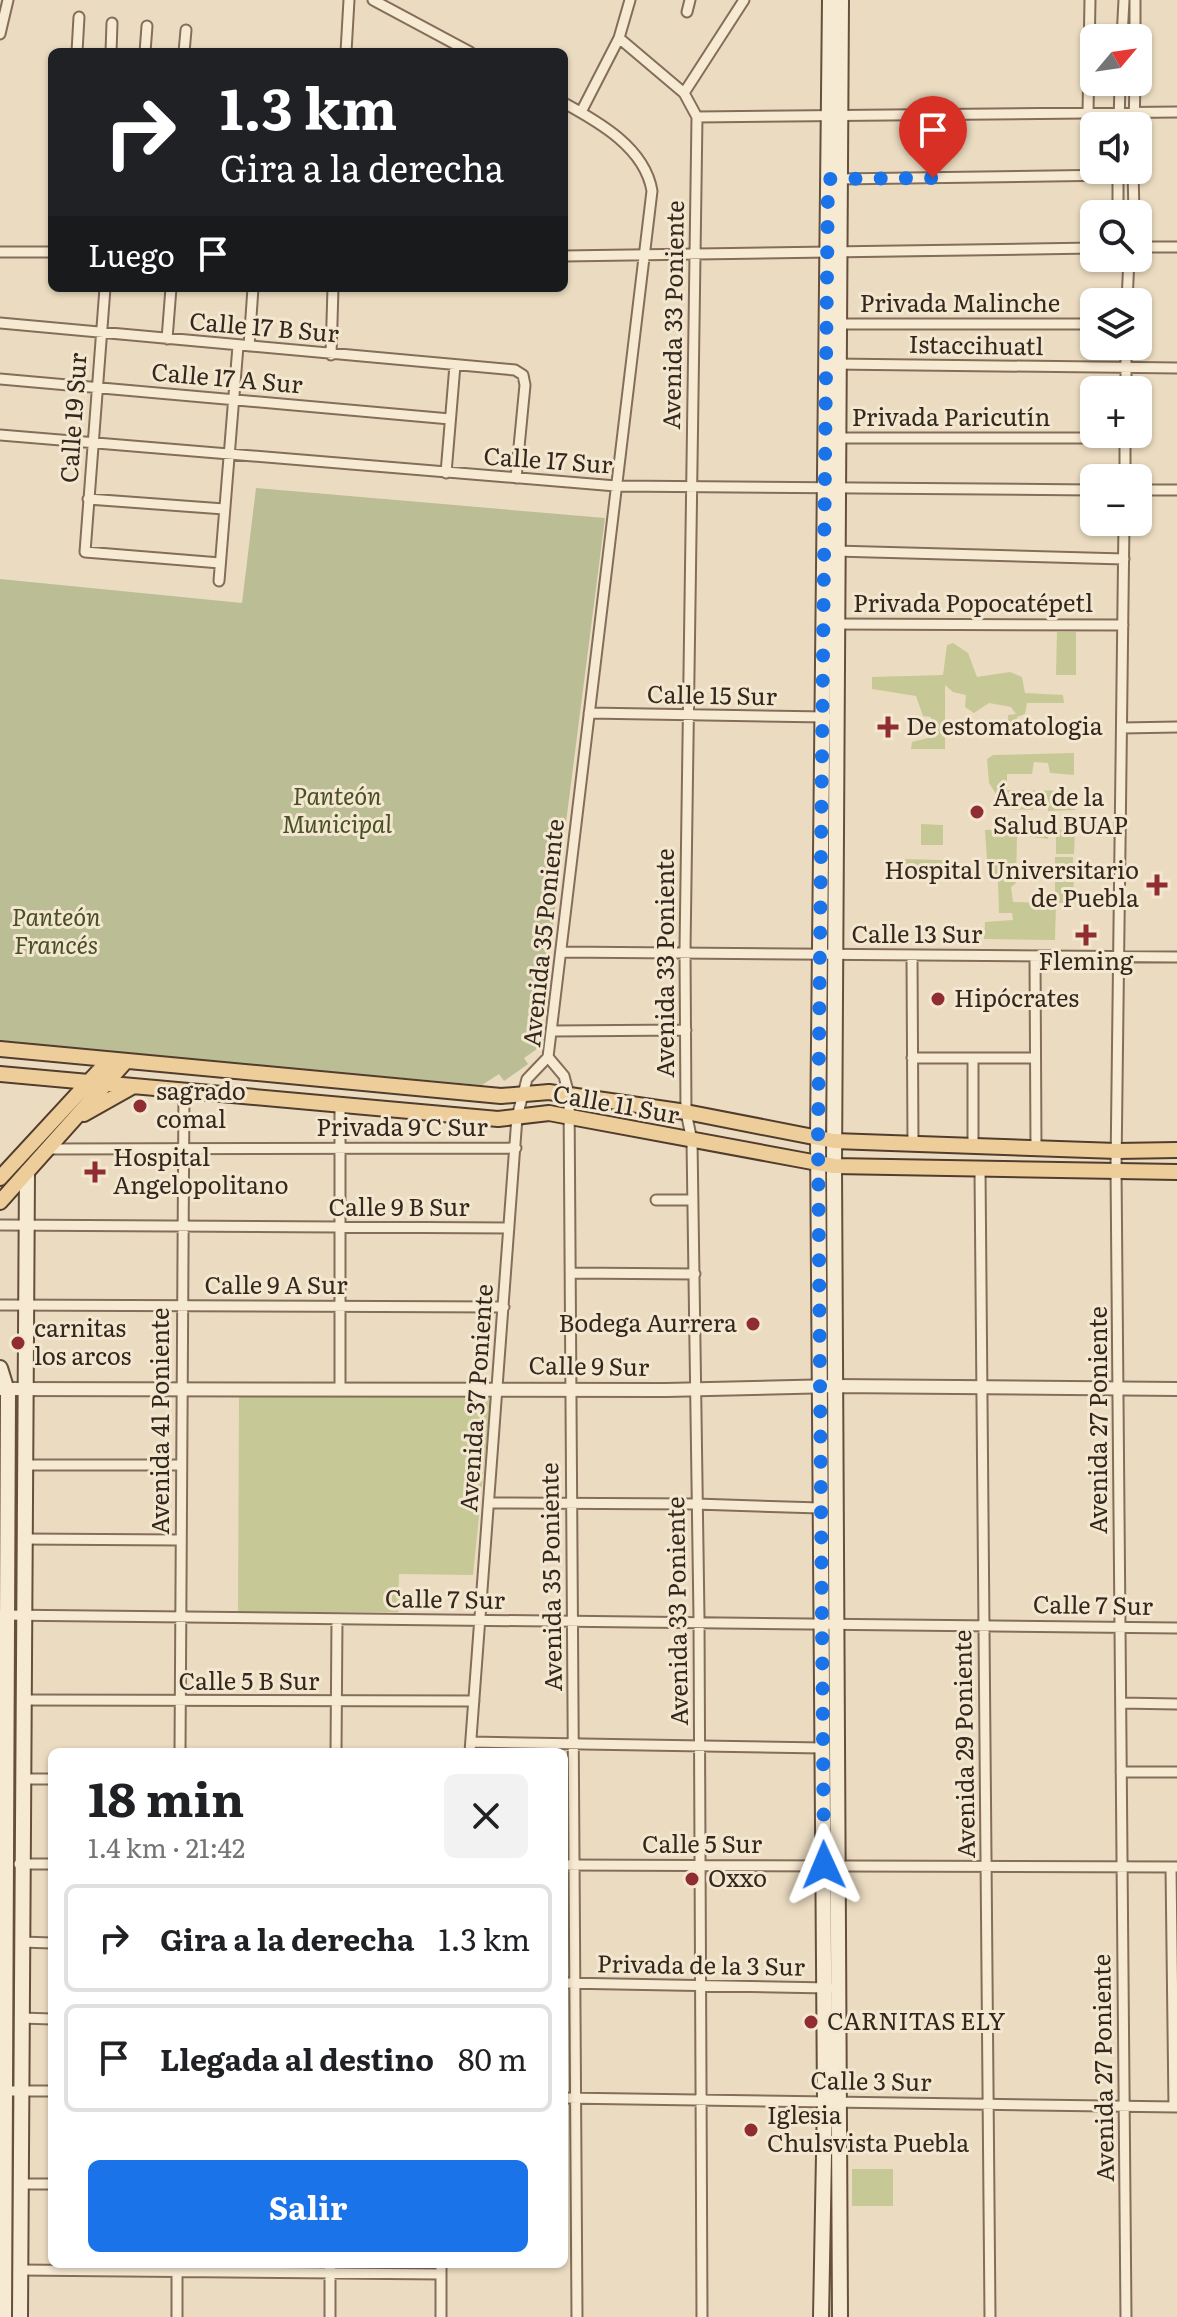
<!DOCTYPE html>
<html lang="es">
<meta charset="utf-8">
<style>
body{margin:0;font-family:Literata,serif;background:#f2f2f2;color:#202124;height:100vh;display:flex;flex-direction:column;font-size:30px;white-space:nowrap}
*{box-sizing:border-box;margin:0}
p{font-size:26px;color:#757577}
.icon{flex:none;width:44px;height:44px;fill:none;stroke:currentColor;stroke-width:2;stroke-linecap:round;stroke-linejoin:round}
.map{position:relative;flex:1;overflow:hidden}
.drawer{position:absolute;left:48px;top:1748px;width:520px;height:520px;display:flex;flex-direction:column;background:#fff;border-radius:12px;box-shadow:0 2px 6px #0004}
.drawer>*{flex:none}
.hud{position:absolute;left:48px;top:48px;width:520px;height:244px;border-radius:12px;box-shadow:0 2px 6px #0004;background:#202124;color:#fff;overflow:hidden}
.needle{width:52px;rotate:61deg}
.buttons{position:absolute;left:1080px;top:24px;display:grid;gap:16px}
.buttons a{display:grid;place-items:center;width:72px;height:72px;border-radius:12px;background:#fff;box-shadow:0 2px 6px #0004;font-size:40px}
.pin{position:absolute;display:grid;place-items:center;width:68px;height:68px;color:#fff;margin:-82px -34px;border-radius:50% 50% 50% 0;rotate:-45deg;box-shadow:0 0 8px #0007}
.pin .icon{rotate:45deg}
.me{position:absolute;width:88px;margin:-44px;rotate:359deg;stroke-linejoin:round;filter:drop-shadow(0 0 6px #0008)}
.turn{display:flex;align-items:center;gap:28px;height:168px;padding:0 40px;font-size:36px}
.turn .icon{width:104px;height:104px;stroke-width:2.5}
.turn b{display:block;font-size:56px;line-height:68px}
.then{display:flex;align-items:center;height:76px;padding:0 40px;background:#0003;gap:16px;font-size:30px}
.round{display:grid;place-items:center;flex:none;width:84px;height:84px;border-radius:12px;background:#f2f2f2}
.overview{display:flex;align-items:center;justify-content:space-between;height:136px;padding:0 40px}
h1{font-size:48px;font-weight:700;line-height:60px}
.primary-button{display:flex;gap:16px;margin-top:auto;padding:16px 40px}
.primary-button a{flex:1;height:92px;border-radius:12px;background:#1a73e8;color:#fff;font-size:32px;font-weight:700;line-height:92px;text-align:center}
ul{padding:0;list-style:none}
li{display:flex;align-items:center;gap:24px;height:108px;margin:0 16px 12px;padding:0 24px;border:4px solid #e0e0e0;border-radius:12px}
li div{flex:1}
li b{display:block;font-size:30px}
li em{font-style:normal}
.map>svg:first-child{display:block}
.green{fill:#c6c896}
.cemetery{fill:#bbbd95}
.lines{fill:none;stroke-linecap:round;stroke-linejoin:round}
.minor-casing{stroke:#846d5a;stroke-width:13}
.tertiary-casing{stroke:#846d5a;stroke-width:16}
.secondary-casing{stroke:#654f3d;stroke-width:18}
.primary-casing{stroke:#513c2e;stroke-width:18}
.minor{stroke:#f7ead3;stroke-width:9}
.tertiary{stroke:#f7ead3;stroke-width:12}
.secondary{stroke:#f7ead3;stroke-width:14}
.primary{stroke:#edce9a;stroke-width:14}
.route{stroke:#1a73e8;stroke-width:14;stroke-dasharray:0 25.2}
.poi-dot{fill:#8f2d33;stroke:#f3e7d0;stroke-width:3}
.labels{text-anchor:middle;stroke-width:6;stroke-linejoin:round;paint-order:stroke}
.street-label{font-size:24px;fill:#34271d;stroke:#f3e7d0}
.poi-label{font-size:24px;fill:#34271d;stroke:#f3e7d0;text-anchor:start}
.park-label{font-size:24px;font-style:italic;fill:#474f25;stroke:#f3e7d0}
</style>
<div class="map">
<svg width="1177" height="2317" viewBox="0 0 1177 2317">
<rect width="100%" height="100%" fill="#ebdcc1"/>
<path class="green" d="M 1057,632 L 1076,632 L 1076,675 L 1056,675 Z
M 953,643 L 968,653 L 977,677 L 1010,672 L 1022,677 L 1025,693 L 1063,695 L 1064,703 L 1027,703 L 1025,714 L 1017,717 L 1016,734 L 1008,738 L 1008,715 L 1016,714 L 1011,707 L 989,703 L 974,713 L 965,707 L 966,695 L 953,692 L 945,685 L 945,749 L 911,749 L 912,742 L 928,738 L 931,717 L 923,716 L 916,696 L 872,689 L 872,677 L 943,675 L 947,645 Z
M 1074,753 L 1074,775 L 1050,773 L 1048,763 L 1034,762 L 1032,774 L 1007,774 L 1007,790 L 1075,791 L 1075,810 L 1048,811 L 1048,798 L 1034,799 L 1033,810 L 1007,809 L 1007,791 L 998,797 L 989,783 L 987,759 L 993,755 Z
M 921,824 L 943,825 L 943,845 L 921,845 Z
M 1008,825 L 1049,828 L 1048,839 L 1017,835 L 1016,883 L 1011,887 L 1013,902 L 1055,903 L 1055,857 L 1073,857 L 1074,903 L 1056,903 L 1055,940 L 984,939 L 985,922 L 1013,920 L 1012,913 L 999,913 L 998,882 L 991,881 L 988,876 L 985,830 L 1005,829 Z
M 1056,830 L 1075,830 L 1074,854 L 1056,854 Z
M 901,859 L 942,860 L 942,873 L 901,872 Z
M 239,1395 L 491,1398 L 473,1575 L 399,1574 L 398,1612 L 238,1612 Z
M 832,2161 L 835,2166 L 836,2317 L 823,2317 Z
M 852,2169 L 893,2169 L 893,2206 L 852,2206 Z"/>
<path class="cemetery" d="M 256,488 L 605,518 L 537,1049 L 524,1058 L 528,1064 L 504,1081 L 499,1074 L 482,1085 L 0,1042 L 0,579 L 242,603 Z"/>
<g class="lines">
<g class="minor-casing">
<path id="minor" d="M 373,0 L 470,52
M 687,12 L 690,0
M 0,34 L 8,0
M 619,38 L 684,93 L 697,117 L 685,950 L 686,1112 L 692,1141 L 699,1618 L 702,2317
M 1122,38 L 1124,0
M 1135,38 L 1135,0
M 77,52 L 79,17
M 111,52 L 112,23
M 145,52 L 147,26
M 184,52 L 186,30
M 346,52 L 349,0
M 684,93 L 744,0
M 581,112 L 619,38 L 630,0
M 1088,113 L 1090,0
M 697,117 L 1177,112
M 1119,126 L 1120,82
M 1134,126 L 1135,82
M 1118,170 L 1118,214
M 1133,170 L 1134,214
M 837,179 L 1117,175
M 1138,247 L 1177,247
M 0,252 L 52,252
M 564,256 L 1094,248
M 105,288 L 85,552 L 220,563
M 1127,302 L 1129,258
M 0,323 L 515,370 L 523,375 L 525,385 L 516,478
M 837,324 L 1094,324
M 167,339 L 171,288
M 249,346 L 253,288
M 331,355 L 333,288
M 834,364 L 1177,368
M 0,379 L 450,419
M 1126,390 L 1126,346
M 0,435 L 616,486 L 1094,490
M 833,438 L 1125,438
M 446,473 L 455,365
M 1125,478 L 1125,434
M 1138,490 L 1177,490
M 88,499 L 224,509
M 1124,522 L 1116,1168 L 1126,2317
M 835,551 L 1124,559
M 219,581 L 238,346
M 834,624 L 1123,625
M 589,713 L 826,717
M 1122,728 L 1177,727
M 561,952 L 1177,957
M 912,955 L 913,1144
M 1035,956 L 1036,1148
M 553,1031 L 686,1030
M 548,1057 L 564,1076 L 569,1095 L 577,2317
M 548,1057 L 652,191 C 645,148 599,122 564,103
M 912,1058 L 1035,1058
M 340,1105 L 340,1390
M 973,1146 L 973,1058
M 48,1149 L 516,1148
M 980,1170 L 990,2317
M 656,1200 L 693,1200
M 0,1225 L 509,1228
M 571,1273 L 695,1274
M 0,1305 L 504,1307
M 24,1465 L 179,1465
M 489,1503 L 696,1504 L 820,1508
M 23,1539 L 180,1540
M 0,1615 L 1177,1628
M 23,1700 L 474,1701
M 1121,1703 L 1177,1704
M 471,1742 L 822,1748
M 180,1752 L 184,1090
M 336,1752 L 337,1619
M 470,1752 L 517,1117 L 527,1079 L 548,1057
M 1121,1772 L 1177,1772
M 25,1779 L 52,1779
M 19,1864 L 52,1864
M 564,1865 L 1177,1867
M 1171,1867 L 1174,2107
M 21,1942 L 52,1943
M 564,1983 L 829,1988
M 21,2018 L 52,2019
M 0,2091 L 52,2091
M 564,2098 L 1177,2107
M 21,2184 L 52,2184
M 20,2270 L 441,2274
M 177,2317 L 177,2264
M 330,2317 L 330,2264
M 441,2317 L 441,2264"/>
</g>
<g class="tertiary-casing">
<path id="tertiary" d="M 0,1389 L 666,1390 L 835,1386 L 1177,1389"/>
</g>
<g class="secondary-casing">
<path id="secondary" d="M 0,1368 L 8,1394 L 4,2317
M 20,2317 L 27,1172
M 821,2317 L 825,2101 L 818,1138 L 830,0
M 840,2317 L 834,1166 L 841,0"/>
</g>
<g class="primary-casing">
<path id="primary" d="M 0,1049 L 501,1096 L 549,1092 L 686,1112 L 834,1141 L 1117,1151 L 1177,1150
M 0,1074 L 498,1119 L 549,1113 L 834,1166 L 1177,1172
M 84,1114 L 132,1087
M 0,1178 L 109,1060
M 0,1202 L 126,1061"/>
</g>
<use href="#minor" class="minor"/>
<use href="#tertiary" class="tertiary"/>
<use href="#secondary" class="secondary"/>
<use href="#primary" class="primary"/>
</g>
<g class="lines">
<path class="route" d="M 824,1865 L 818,1138 L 828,179 L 933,178"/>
</g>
<g class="poi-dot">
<path d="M884 715h8v8h8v8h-8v8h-8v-8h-8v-8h8z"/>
<circle cx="977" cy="812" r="8"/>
<path d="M1153 873h8v8h8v8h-8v8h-8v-8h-8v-8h8z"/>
<path d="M1082 923h8v8h8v8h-8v8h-8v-8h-8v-8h8z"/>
<circle cx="938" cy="999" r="8"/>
<circle cx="140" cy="1106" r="8"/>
<path d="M91 1160h8v8h8v8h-8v8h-8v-8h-8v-8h8z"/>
<circle cx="753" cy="1324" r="8"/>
<circle cx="18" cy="1343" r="8"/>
<circle cx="692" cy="1879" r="8"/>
<circle cx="811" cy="2022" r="8"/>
<circle cx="751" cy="2130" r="8"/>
</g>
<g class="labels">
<g class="street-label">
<text x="960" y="312">Privada Malinche</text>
<text transform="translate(674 315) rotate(-89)" y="8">Avenida 33 Poniente</text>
<text transform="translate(264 328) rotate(5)" y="8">Calle 17 B Sur</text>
<text transform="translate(976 346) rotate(1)" y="8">Istaccihuatl</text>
<text transform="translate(227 379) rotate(5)" y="8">Calle 17 A Sur</text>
<text transform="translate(74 418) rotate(-86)" y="8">Calle 19 Sur</text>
<text x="951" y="426">Privada Paricutín</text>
<text transform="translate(548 461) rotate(4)" y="8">Calle 17 Sur</text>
<text x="973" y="612">Privada Popocatépetl</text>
<text transform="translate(712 696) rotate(1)" y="8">Calle 15 Sur</text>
<text transform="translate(544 933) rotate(-84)" y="8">Avenida 35 Poniente</text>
<text x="917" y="943">Calle 13 Sur</text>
<text transform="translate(666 963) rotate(-90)" y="8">Avenida 33 Poniente</text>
<text transform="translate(616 1105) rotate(10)" y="8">Calle 11 Sur</text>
<text x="402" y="1136">Privada 9 C Sur</text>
<text x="399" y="1216">Calle 9 B Sur</text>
<text x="276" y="1294">Calle 9 A Sur</text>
<text transform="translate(589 1367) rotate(1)" y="8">Calle 9 Sur</text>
<text transform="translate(477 1398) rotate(-86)" y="8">Avenida 37 Poniente</text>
<text transform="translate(1099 1420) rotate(-90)" y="8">Avenida 27 Poniente</text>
<text transform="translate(161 1421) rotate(-90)" y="8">Avenida 41 Poniente</text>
<text transform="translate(552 1577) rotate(-91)" y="8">Avenida 35 Poniente</text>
<text transform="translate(445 1600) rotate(1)" y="8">Calle 7 Sur</text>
<text transform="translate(1093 1606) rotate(1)" y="8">Calle 7 Sur</text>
<text transform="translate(678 1611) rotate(-91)" y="8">Avenida 33 Poniente</text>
<text x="249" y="1690">Calle 5 B Sur</text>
<text transform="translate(965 1744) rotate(-91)" y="8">Avenida 29 Poniente</text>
<text x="702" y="1853">Calle 5 Sur</text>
<text transform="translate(701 1966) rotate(1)" y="8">Privada de la 3 Sur</text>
<text transform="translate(1104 2068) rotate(-91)" y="8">Avenida 27 Poniente</text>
<text transform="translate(871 2082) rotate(1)" y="8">Calle 3 Sur</text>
</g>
<g class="poi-label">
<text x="906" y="735">De estomatologia</text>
<text x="993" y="806">Área de la<tspan x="993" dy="28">Salud BUAP</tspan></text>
<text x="1139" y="879" text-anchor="end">Hospital Universitario<tspan x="1139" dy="28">de Puebla</tspan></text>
<text x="1086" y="970" text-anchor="middle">Fleming</text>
<text x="954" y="1007">Hipócrates</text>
<text x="156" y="1100">sagrado<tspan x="156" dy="28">comal</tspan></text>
<text x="113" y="1166">Hospital<tspan x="113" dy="28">Angelopolitano</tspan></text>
<text x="737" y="1332" text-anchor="end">Bodega Aurrera</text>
<text x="34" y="1337">carnitas<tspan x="34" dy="28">los arcos</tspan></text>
<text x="708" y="1887">Oxxo</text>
<text x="827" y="2030">CARNITAS ELY</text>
<text x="767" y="2124">Iglesia<tspan x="767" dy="28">Chulsvista Puebla</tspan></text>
</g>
<g class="park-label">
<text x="337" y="805">Panteón<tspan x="337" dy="28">Municipal</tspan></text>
<text x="56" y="926">Panteón<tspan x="56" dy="28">Francés</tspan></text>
</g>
</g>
</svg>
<div class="buttons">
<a><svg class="needle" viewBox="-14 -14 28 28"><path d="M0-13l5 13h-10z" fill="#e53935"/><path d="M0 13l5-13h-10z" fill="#757577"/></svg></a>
<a><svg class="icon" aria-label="sound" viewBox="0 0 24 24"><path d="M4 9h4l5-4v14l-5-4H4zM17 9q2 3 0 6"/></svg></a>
<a><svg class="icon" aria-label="search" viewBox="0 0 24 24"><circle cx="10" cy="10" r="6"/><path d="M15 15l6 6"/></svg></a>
<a><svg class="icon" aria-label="layers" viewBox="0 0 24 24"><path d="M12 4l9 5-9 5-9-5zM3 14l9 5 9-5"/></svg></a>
<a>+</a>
<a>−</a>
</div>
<div class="pin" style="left:933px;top:178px;background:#d93025"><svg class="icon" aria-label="arrive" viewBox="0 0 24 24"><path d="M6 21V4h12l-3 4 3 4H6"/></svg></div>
<svg class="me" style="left:824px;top:1865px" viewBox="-20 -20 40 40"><path d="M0-17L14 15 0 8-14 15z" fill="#1a73e8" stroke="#fff" stroke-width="4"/></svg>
<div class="hud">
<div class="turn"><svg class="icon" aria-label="right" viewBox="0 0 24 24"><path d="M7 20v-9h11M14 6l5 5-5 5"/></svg><div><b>1.3 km</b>Gira a la derecha</div></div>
<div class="then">Luego<svg class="icon" aria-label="arrive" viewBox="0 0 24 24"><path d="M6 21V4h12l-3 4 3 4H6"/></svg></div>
</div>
<section class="drawer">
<div class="overview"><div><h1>18 min</h1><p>1.4 km · 21:42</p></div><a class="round"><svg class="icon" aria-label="close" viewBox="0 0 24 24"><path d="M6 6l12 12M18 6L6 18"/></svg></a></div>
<ul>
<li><svg class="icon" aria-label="right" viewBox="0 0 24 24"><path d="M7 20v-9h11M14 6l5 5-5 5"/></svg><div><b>Gira a la derecha</b></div><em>1.3 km</em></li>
<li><svg class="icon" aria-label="arrive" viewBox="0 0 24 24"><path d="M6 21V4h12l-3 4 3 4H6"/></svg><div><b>Llegada al destino</b></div><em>80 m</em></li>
</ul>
<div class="primary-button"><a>Salir</a></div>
</section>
</div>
